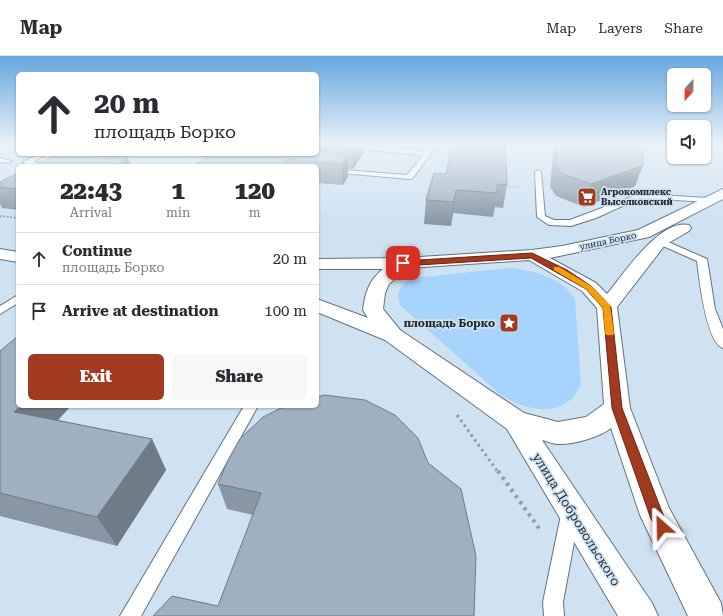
<!DOCTYPE html>
<meta charset="utf-8">
<style>
body{margin:0;font-family:"Roboto Serif",serif;background:#f7f7f7;color:#2b2b33;height:100vh;display:flex;flex-direction:column;font-size:15px;white-space:nowrap}
*{box-sizing:border-box;margin:0}
p{font-size:13px;color:#7c7c81}
.icon{flex:none;width:22px;height:22px;fill:none;stroke:currentColor;stroke-width:2;stroke-linecap:round;stroke-linejoin:round}
.map{position:relative;flex:1;overflow:hidden}
.sheet{position:absolute;left:16px;top:108px;width:303px;height:244px;display:flex;flex-direction:column;background:#fff;border-radius:6px;box-shadow:0 1px 3px #0004}
.sheet>*{flex:none}
.banner{position:absolute;left:16px;top:16px;width:303px;height:84px;border-radius:6px;box-shadow:0 1px 3px #0004;background:#fff;color:#2b2b33;overflow:hidden}
.needle{width:26px;rotate:202deg}
.tools{position:absolute;left:667px;top:12px;display:grid;gap:8px}
.tools a{display:grid;place-items:center;width:44px;height:44px;border-radius:6px;background:#fff;box-shadow:0 1px 3px #0004;font-size:20px}
.pin{position:absolute;display:grid;place-items:center;width:34px;height:34px;color:#fff;margin:-17px;border-radius:8px;box-shadow:0 2px 6px #0006}
.me{position:absolute;width:44px;margin:-22px;rotate:335deg;stroke-linejoin:round;filter:drop-shadow(0 0 3px #0008)}
.turn{display:flex;align-items:center;gap:14px;height:84px;padding:0 12px;font-size:18px}
.turn .icon{width:52px;height:52px;stroke-width:2.5}
.turn b{display:block;font-size:28px;line-height:34px}
.eta{display:flex;justify-content:space-evenly;align-items:center;height:68px;text-align:center}
.eta b{font-size:24px;font-weight:800;line-height:28px}
.primary-button{display:flex;gap:8px;margin-top:auto;padding:8px 12px}
.primary-button a{flex:1;height:46px;border-radius:6px;background:#a23a20;color:#fff;font-size:16px;font-weight:800;line-height:46px;text-align:center}
.primary-button a+a{background:#f7f7f7;color:#2b2b33}
ul{padding:0;list-style:none}
li{display:flex;align-items:center;gap:12px;height:52px;padding:0 12px;border-top:1px solid #e1e1e2}
li div{flex:1}
li b{display:block;font-size:15px}
li em{font-style:normal}
header{display:flex;align-items:center;gap:24px;box-sizing:border-box;height:56px;padding:0 20px;background:#fff;border-bottom:1px solid #e1e1e2}
header strong{font-size:19px}
nav{display:flex;gap:22px;margin-inline-start:auto;font-size:14px}
.map>svg:first-child{display:block}
.green{fill:#a7d4fc}
.lines{fill:none;stroke-linecap:round;stroke-linejoin:round}
.lane-casing{stroke:#627381;stroke-width:2}
.secondary-casing{stroke:#627381;stroke-width:2}
.path-far3{stroke:#8e9ca9;stroke-width:1.5;stroke-dasharray:1 1.5;stroke-linecap:butt}
.path-far2{stroke:#8e9ca9;stroke-width:2;stroke-dasharray:1.5 2;stroke-linecap:butt}
.path-far1{stroke:#8e9ca9;stroke-width:3;stroke-dasharray:2.5 3.5;stroke-linecap:butt}
.path{stroke:#8e9ca9;stroke-width:4;stroke-dasharray:3 4.5;stroke-linecap:butt}
.lane{fill:#fff;fill-rule:evenodd}
.secondary{fill:#fff;fill-rule:evenodd}
.wall{fill:#8997a5}
.shaded-wall{fill:#6f7b86}
.building{fill:#9fb0c0;stroke:#6f7b86}
.route{fill:#a23a20;stroke:#692615}
.slow{fill:#f59e0b}
.labels{text-anchor:middle;stroke-width:3.5;stroke-linejoin:round;paint-order:stroke}
.far-poi-label{font-size:9px;font-weight:bold;fill:#242b32;stroke:#cfe2f2;text-anchor:start}
.far-street-label{font-size:9px;fill:#242b32;stroke:#cfe2f2}
.poi-label{font-size:11px;font-weight:bold;fill:#242b32;stroke:#cfe2f2;text-anchor:end}
.near-street-label{font-size:13px;fill:#242b32;stroke:#cfe2f2}
</style>
<header>
<strong>Map</strong>
<nav><a>Map</a><a>Layers</a><a>Share</a></nav>
</header>
<div class="map">
<svg width="723" height="560" viewBox="0 0 723 560">
<rect width="100%" height="100%" fill="#cfe2f2"/>
<path class="green" d="M 511,212 C 534,214 563,223 575,243 L 581,328 C 566,363 530,356 502,340 L 400,249 L 398,239 L 400,233 L 404,228 L 413,222 Z"/>
<g class="lines">
<g class="lane-casing">
<path id="lane" d="M 347,88 L 426,95 L 431,88 L 438,88 L 412,123 L 409,123 L 330,116 L 329,115 L 332,113 L 407,119 L 423,99 L 348,92 L 345,90 Z
M 530,88 L 591,88 L 580,93 Z
M 39,98 L 47,98 L 33,106 L 61,108 L 64,110 L 37,110 L 22,107 Z
M 0,102 L 12,105 L 9,107 L 0,106 Z
M 538,114 L 541,116 L 545,160 L 554,164 L 570,164 L 639,138 L 709,142 L 713,144 L 709,146 L 640,142 L 596,162 L 571,170 L 549,169 L 537,161 L 535,116 Z
M 659,182 L 707,203 L 715,253 L 723,273 L 723,292 C 706,287 699,221 697,205 L 656,187 L 656,183 Z
M 18,239 L 18,247 L 0,258 L 0,250 Z
M 244,350 L 258,350 L 141,560 L 120,560 Z
M 570,451 L 576,453 L 579,459 L 563,546 L 564,560 L 544,560 L 543,546 L 561,459 L 564,453 Z"/>
</g>
<g class="secondary-casing">
<path id="secondary" d="M 723,133 L 723,143 L 649,181 L 550,202 L 596,227 L 607,238 C 623,219 660,162 689,169 L 691,172 L 689,175 L 665,189 L 617,251 L 630,352 L 669,452 L 721,547 L 723,560 L 688,560 L 640,459 L 611,372 C 600,381 572,389 558,388 C 553,388 547,385 542,384 L 652,547 L 658,560 L 618,560 L 507,373 L 385,284 L 317,256 L 317,243 L 368,262 L 363,254 C 365,237 369,224 383,213 L 317,213 L 317,203 L 403,202 L 532,194 L 562,190 L 638,174 ZM 529,204 L 582,235 L 597,252 L 604,348 L 586,361 L 558,366 L 524,357 L 400,274 L 383,253 L 385,237 L 389,228 L 408,212 Z
M 0,193 L 18,196 L 18,206 L 0,203 Z"/>
</g>
<path class="path-far3" d="M 505,130 L 520,131"/>
<path class="path-far2" d="M 0,160 L 18,162"/>
<path class="path-far1" d="M 457,359 L 498,416"/>
<path class="path" d="M 498,415 L 541,475"/>
<use href="#lane" class="lane"/>
<use href="#secondary" class="secondary"/>
</g>
<path class="wall" d="M 317,88 L 368,88 L 364,89 L 364,96 L 353,113 L 348,113 L 348,120 L 343,129 L 317,127 L 317,110 L 193,110 Z
M 555,88 L 636,88 L 643,109 L 635,130 L 584,151 L 556,140 L 550,131 L 553,98 Z
M 18,117 L 18,154 L 2,152 L 0,148 L 0,126 Z
M 446,118 L 507,129 L 503,152 L 495,151 L 493,161 L 453,157 L 451,170 L 424,168 L 426,144 Z
M 0,295 L 58,364 L 152,383 L 166,414 L 117,490 L 0,460 Z
M 228,404 L 474,560 L 218,550 L 253,459 L 227,453 L 218,428 Z"/>
<path class="shaded-wall" d="M 322,88 L 324,88 L 325,104 L 319,95 Z
M 355,88 L 364,88 L 364,96 L 353,113 L 352,93 Z
M 348,99 L 348,120 L 343,129 L 342,108 Z
M 128,102 L 131,110 L 115,110 Z
M 288,103 L 289,110 L 281,110 Z
M 643,109 L 635,130 L 584,151 L 591,128 Z
M 456,134 L 453,157 L 451,170 L 454,146 Z
M 20,350 L 71,350 L 37,387 L 14,356 Z
M 152,383 L 166,414 L 117,490 L 97,461 Z"/>
<path class="building" d="M 317,88 L 322,88 L 319,95 L 323,97 L 348,99 L 342,108 L 288,103 L 281,110 L 193,110 L 210,98 L 317,98 Z
M 331,88 L 355,88 L 352,93 L 330,91 Z
M 452,88 L 505,88 L 507,129 L 497,128 L 497,137 L 456,134 L 454,146 L 426,144 L 434,117 L 446,118 Z
M 557,88 L 636,88 L 643,98 L 643,109 L 591,128 L 562,118 L 556,109 Z
M 58,98 L 81,98 L 128,102 L 115,110 L 33,110 Z
M 18,117 L 18,133 L 0,131 L 0,126 Z
M 18,280 L 18,350 L 20,350 L 14,356 L 152,383 L 97,461 L 0,437 L 0,295 Z
M 324,339 L 365,344 L 395,359 L 418,382 L 428,407 L 461,433 L 476,500 L 474,560 L 153,560 L 172,540 L 218,550 L 261,437 L 218,428 L 228,404 L 240,383 L 263,361 L 285,350 L 317,350 L 317,341 Z"/>
<linearGradient id="sky" x2="0" y2="1"><stop stop-color="#65a6de"/><stop offset="0.53" stop-color="#e9f2f9"/><stop offset="1" stop-color="#e9f2f9" stop-opacity="0"/></linearGradient>
<rect width="723" height="167" fill="url(#sky)"/>
<path class="route" d="M 532,197 L 567,214 L 591,230 L 611,251 L 622,352 L 662,456 L 669,471 L 667,476 L 662,478 L 658,476 L 651,463 L 612,352 L 603,252 L 586,233 L 531,202 L 403,210 L 399,207 L 403,205 Z"/>
<path class="slow" d="M 554,211 L 559,211 L 591,230 L 610,249 L 614,277 L 613,279 L 606,279 L 605,277 L 603,252 L 586,233 L 554,214 Z"/>
<defs>
<g id="supermarket-square" transform="scale(1)"><rect x="-9" y="-9" width="18" height="18" rx="4" fill="#a23a20" stroke="#cfe2f2"/><path d="M-6-5.5h2.5l.6 2H6L4.5 2H-2.5L-4.4-4H-6ZM-1.5 3.2a1.3 1.3 0 1 0 .1 0ZM3 3.2a1.3 1.3 0 1 0 .1 0Z" fill="#fff"/></g>
<g id="sight-square" transform="scale(1)"><rect x="-9" y="-9" width="18" height="18" rx="4" fill="#a23a20" stroke="#cfe2f2"/><path d="M0-6L1.8-2.2L6-1.7L2.9 1.2L3.7 5.4L0 3.3L-3.7 5.4L-2.9 1.2L-6-1.7L-1.8-2.2Z" fill="#fff"/></g>
</defs>
<g fill-rule="evenodd">
<use href="#supermarket-square" x="587" y="141"/>
<use href="#sight-square" x="509" y="267"/>
</g>
<g class="labels">
<g class="far-poi-label">
<text x="601" y="139">Агрокомплекс<tspan x="601" dy="10">Выселковский</tspan></text>
</g>
<g class="far-street-label">
<text transform="translate(608 185) rotate(-12)" y="3">улица Борко</text>
</g>
<g class="poi-label">
<text x="495" y="271">площадь Борко</text>
</g>
<g class="near-street-label">
<text transform="translate(577 463) rotate(58)" y="5">улица Добровольского</text>
</g>
</g>
</svg>
<div class="tools">
<a><svg class="needle" viewBox="-14 -14 28 28"><path d="M0-13l5 13h-10z" fill="#e53935"/><path d="M0 13l5-13h-10z" fill="#7c7c81"/></svg></a>
<a><svg class="icon" aria-label="sound" viewBox="0 0 24 24"><path d="M4 9h4l5-4v14l-5-4H4zM17 9q2 3 0 6"/></svg></a>
</div>
<div class="pin" style="left:403px;top:207px;background:#d93025"><svg class="icon" aria-label="arrive" viewBox="0 0 24 24"><path d="M6 21V4h12l-3 4 3 4H6"/></svg></div>
<svg class="me" style="left:662px;top:471px" viewBox="-20 -20 40 40"><path d="M0-17L14 15 0 8-14 15z" fill="#a23a20" stroke="#fff" stroke-width="4"/></svg>
<div class="banner">
<div class="turn"><svg class="icon" aria-label="ahead" viewBox="0 0 24 24"><path d="M12 20V5M6 11l6-6 6 6"/></svg><div><b>20 m</b>площадь Борко</div></div>
</div>
<section class="sheet">
<div class="eta">
<div><b>22:43</b><p>Arrival</p></div>
<div><b>1</b><p>min</p></div>
<div><b>120</b><p>m</p></div>
</div>
<ul>
<li><svg class="icon" aria-label="ahead" viewBox="0 0 24 24"><path d="M12 20V5M6 11l6-6 6 6"/></svg><div><b>Continue</b><p>площадь Борко</p></div><em>20 m</em></li>
<li><svg class="icon" aria-label="arrive" viewBox="0 0 24 24"><path d="M6 21V4h12l-3 4 3 4H6"/></svg><div><b>Arrive at destination</b></div><em>100 m</em></li>
</ul>
<div class="primary-button"><a>Exit</a><a>Share</a></div>
</section>
</div>
